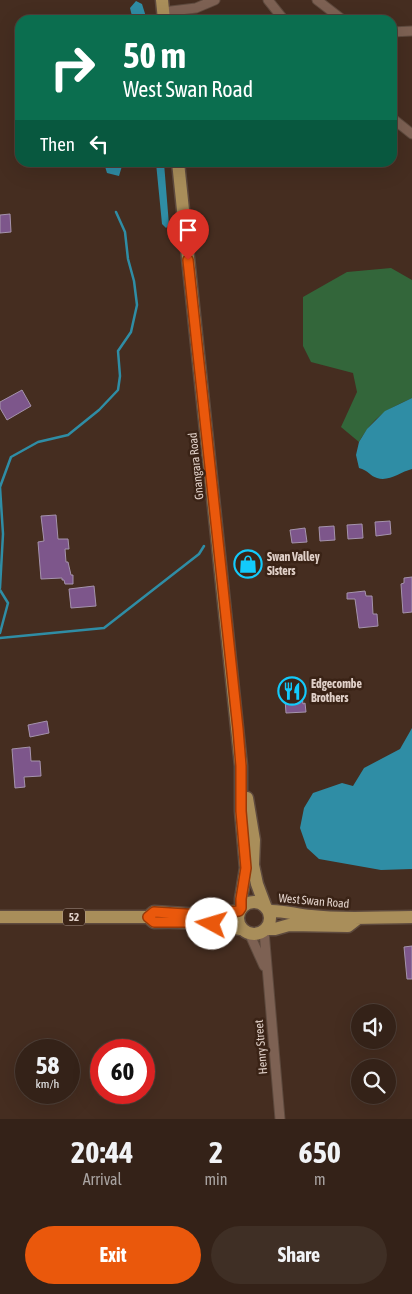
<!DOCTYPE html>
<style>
body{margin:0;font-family:"Asap Condensed",sans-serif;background:#3f2f25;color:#f1f3f6;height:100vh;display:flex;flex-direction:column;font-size:19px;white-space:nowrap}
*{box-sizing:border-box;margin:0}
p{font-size:16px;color:#a9a4a2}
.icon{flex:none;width:28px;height:28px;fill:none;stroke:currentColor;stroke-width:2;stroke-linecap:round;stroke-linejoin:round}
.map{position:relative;height:1119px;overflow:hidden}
.sheet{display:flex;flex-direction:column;background:#342218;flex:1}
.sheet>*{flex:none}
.top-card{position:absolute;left:15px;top:15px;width:382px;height:152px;border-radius:15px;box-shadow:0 5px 20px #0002,0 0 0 1px #4e3f37;background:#0b6e4f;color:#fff;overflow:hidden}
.controls{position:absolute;left:351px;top:1004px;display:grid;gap:10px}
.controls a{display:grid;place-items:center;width:45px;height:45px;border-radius:50%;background:#342218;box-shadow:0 5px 20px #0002,0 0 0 1px #4e3f37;font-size:25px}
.speed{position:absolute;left:15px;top:1039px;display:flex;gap:10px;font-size:25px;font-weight:700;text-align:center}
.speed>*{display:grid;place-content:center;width:65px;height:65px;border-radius:50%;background:#342218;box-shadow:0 5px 20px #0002,0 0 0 1px #4e3f37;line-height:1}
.speed small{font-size:12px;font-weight:400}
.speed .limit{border:8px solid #d22;background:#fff;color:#111}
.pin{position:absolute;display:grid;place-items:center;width:42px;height:42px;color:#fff;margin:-51px -21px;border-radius:50% 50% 50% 0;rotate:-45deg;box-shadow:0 0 5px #0007}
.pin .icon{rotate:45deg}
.me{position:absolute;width:55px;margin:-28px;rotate:276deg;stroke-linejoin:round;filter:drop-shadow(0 0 4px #0008)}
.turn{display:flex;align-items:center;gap:18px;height:105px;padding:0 25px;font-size:22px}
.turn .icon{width:65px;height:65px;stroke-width:2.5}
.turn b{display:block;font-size:35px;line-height:42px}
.then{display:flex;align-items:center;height:48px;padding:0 25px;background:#0003;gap:10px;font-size:19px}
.eta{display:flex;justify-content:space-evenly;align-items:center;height:85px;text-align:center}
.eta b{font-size:30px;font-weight:700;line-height:35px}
.button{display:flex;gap:10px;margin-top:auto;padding:10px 25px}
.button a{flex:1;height:58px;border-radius:30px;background:#ea580c;color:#fff;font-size:20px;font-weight:700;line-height:58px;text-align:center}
.button a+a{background:#3f2f25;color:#f1f3f6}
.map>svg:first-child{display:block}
.green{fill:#33663a}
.water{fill:#2f8da5}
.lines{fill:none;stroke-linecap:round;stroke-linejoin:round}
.stream{stroke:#2f8da5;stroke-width:2.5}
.building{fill:#7d568b;stroke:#a593ac}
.street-casing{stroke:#5e4a3e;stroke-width:11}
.primary-casing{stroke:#5e4a3e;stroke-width:15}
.street{stroke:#7d6153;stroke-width:9}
.primary{stroke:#a98e5a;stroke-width:12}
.route-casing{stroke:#983908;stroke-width:12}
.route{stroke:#ea580c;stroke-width:9}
.labels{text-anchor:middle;stroke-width:5;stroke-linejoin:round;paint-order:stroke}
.shield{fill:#3a2316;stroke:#af9d93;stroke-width:1}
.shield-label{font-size:11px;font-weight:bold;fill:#e1d1c9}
.street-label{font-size:12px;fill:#e1d1c9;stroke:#3a2316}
.poi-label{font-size:12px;font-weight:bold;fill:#e1d1c9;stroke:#3a2316;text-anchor:start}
</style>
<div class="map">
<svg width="412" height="1119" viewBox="0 0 412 1119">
<rect width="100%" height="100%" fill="#452d20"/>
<path class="green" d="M 391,268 L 412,280 L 412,398 C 386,410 374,416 359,442 L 341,427 L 357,392 L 353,373 L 311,362 L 303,346 L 303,297 L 347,272 Z"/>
<path class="water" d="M 136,1 L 142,4 L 147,20 L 133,20 L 130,8 Z
M 104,163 L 105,162 L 132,163 L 122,166 L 119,176 L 107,173 Z
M 156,163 L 164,163 L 169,225 L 166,228 L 162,224 Z
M 412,398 L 412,469 C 400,472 389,482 377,478 C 370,476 368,470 359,468 L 356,455 L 359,442 L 367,429 L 385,411 Z
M 412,728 L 412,869 L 381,870 L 319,859 L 307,848 L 300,828 L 304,808 L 313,793 L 342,783 L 353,786 L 364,768 L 400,749 Z"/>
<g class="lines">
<path class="stream" d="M 0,588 L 3,534 L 0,487 L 11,457 L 38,442 L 68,435 L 99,410 L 118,390 L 120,376 L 118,351 L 131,332 L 137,305 L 134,281 L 128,259 L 125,232 L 116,212
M 0,590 L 8,603 L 0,633
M 0,638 L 104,628 L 199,554 L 204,546"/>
</g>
<path class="building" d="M 10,214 L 11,232 L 0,233 L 0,215 Z
M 22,390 L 31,406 L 7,420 L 0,408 L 0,402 Z
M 56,515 L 58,539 L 68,539 L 69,549 L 65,549 L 66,562 L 68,562 L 71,575 L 73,575 L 73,584 L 65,584 L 64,580 L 62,580 L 62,578 L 41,579 L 38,542 L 44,541 L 41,516 Z
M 390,521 L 391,534 L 376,536 L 375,522 Z
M 362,524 L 363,538 L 348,539 L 347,525 Z
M 334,526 L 335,540 L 320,541 L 319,527 Z
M 305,528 L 307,542 L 292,543 L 290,530 Z
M 251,552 L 253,576 L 246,576 L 245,553 Z
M 412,577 L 412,612 L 403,613 L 401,584 L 404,583 L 404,578 Z
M 94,586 L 96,606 L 71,608 L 69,589 Z
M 365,591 L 366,596 L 372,596 L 373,614 L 377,614 L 378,626 L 359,628 L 355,599 L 347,599 L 347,593 Z
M 301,685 L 303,704 L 305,703 L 306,712 L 286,713 L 284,686 Z
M 47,721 L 49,733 L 30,737 L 28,725 Z
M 30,747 L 31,761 L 40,761 L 41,776 L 24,777 L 25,787 L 15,788 L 12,749 Z
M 412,946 L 412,979 L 407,979 L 404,947 Z"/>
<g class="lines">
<g class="street-casing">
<path id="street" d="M 268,0 L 284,20
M 317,0 L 343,20
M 163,12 L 196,8 L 215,0
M 392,32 L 412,31
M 392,118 L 412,134
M 264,931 L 280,1119
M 250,935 L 264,966"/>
</g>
<g class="primary-casing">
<path id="primary" d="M 162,0 L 164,20
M 178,162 L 241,766 L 241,811 L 246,868 L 241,899 L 241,907
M 247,798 L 254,840 L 253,865 L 257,884 L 266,908
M238 918a16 16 0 1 1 32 0a16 16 0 1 1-32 0Z
M 269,911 C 283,910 296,915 311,916 C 344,920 378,917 412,917
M 0,917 L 148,917 L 154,912 L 201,915 L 239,911
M 148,917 L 154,922 C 183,921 212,923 241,929
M 267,929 L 275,929 L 289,925 L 348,926 L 357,919"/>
</g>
<use href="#street" class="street"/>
<use href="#primary" class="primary"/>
</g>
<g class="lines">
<g class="route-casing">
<path id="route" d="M 188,260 L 238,729 L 241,766 L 241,811 L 246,868 L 241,899 L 241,908 L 239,911 L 201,915 L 154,912 L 148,917 L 154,922 L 183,922 L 212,924"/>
</g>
<use href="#route" class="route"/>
</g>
<defs>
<g id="shop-ring" transform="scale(1.4375)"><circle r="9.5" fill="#3a2316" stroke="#13cafb" stroke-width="1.5"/><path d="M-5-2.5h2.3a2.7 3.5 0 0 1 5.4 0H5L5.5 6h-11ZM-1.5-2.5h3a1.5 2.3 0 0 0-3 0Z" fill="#13cafb"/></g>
<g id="restaurant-ring" transform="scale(1.4375)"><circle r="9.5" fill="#3a2316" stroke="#13cafb" stroke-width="1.5"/><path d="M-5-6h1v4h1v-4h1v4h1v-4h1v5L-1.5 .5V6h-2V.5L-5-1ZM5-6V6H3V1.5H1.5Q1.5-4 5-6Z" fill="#13cafb"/></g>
</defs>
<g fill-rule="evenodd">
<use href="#shop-ring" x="248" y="564"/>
<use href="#restaurant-ring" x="292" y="691"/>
</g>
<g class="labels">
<rect class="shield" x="63" y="908.5" width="22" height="17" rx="4"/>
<g class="shield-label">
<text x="74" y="921">52</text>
</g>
<g class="street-label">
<text transform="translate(196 466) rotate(-96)" y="4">Gnangara Road</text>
<text transform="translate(314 901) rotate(5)" y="4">West Swan Road</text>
<text transform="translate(261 1047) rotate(-95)" y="4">Henry Street</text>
</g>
<g class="poi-label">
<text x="267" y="561">Swan Valley<tspan x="267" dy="14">Sisters</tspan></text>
<text x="311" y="688">Edgecombe<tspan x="311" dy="14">Brothers</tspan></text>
</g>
</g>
</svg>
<div class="controls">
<a><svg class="icon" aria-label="sound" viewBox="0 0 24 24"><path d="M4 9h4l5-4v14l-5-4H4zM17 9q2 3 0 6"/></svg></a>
<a><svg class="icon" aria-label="search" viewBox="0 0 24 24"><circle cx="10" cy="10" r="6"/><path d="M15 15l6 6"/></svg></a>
</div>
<div class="speed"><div>58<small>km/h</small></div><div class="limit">60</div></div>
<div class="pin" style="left:188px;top:260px;background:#d93025"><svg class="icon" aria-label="arrive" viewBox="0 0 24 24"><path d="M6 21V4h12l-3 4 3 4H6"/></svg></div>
<svg class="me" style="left:212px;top:924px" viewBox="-20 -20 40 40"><circle r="19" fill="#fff"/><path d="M0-13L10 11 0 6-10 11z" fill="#ea580c"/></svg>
<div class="top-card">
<div class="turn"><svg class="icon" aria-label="right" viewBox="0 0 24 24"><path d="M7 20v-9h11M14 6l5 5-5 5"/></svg><div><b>50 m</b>West Swan Road</div></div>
<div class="then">Then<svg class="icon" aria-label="left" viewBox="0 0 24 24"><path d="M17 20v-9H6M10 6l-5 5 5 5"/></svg></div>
</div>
</div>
<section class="sheet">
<div class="eta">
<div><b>20:44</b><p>Arrival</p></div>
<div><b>2</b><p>min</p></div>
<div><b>650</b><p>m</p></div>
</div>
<div class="button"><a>Exit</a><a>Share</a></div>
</section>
